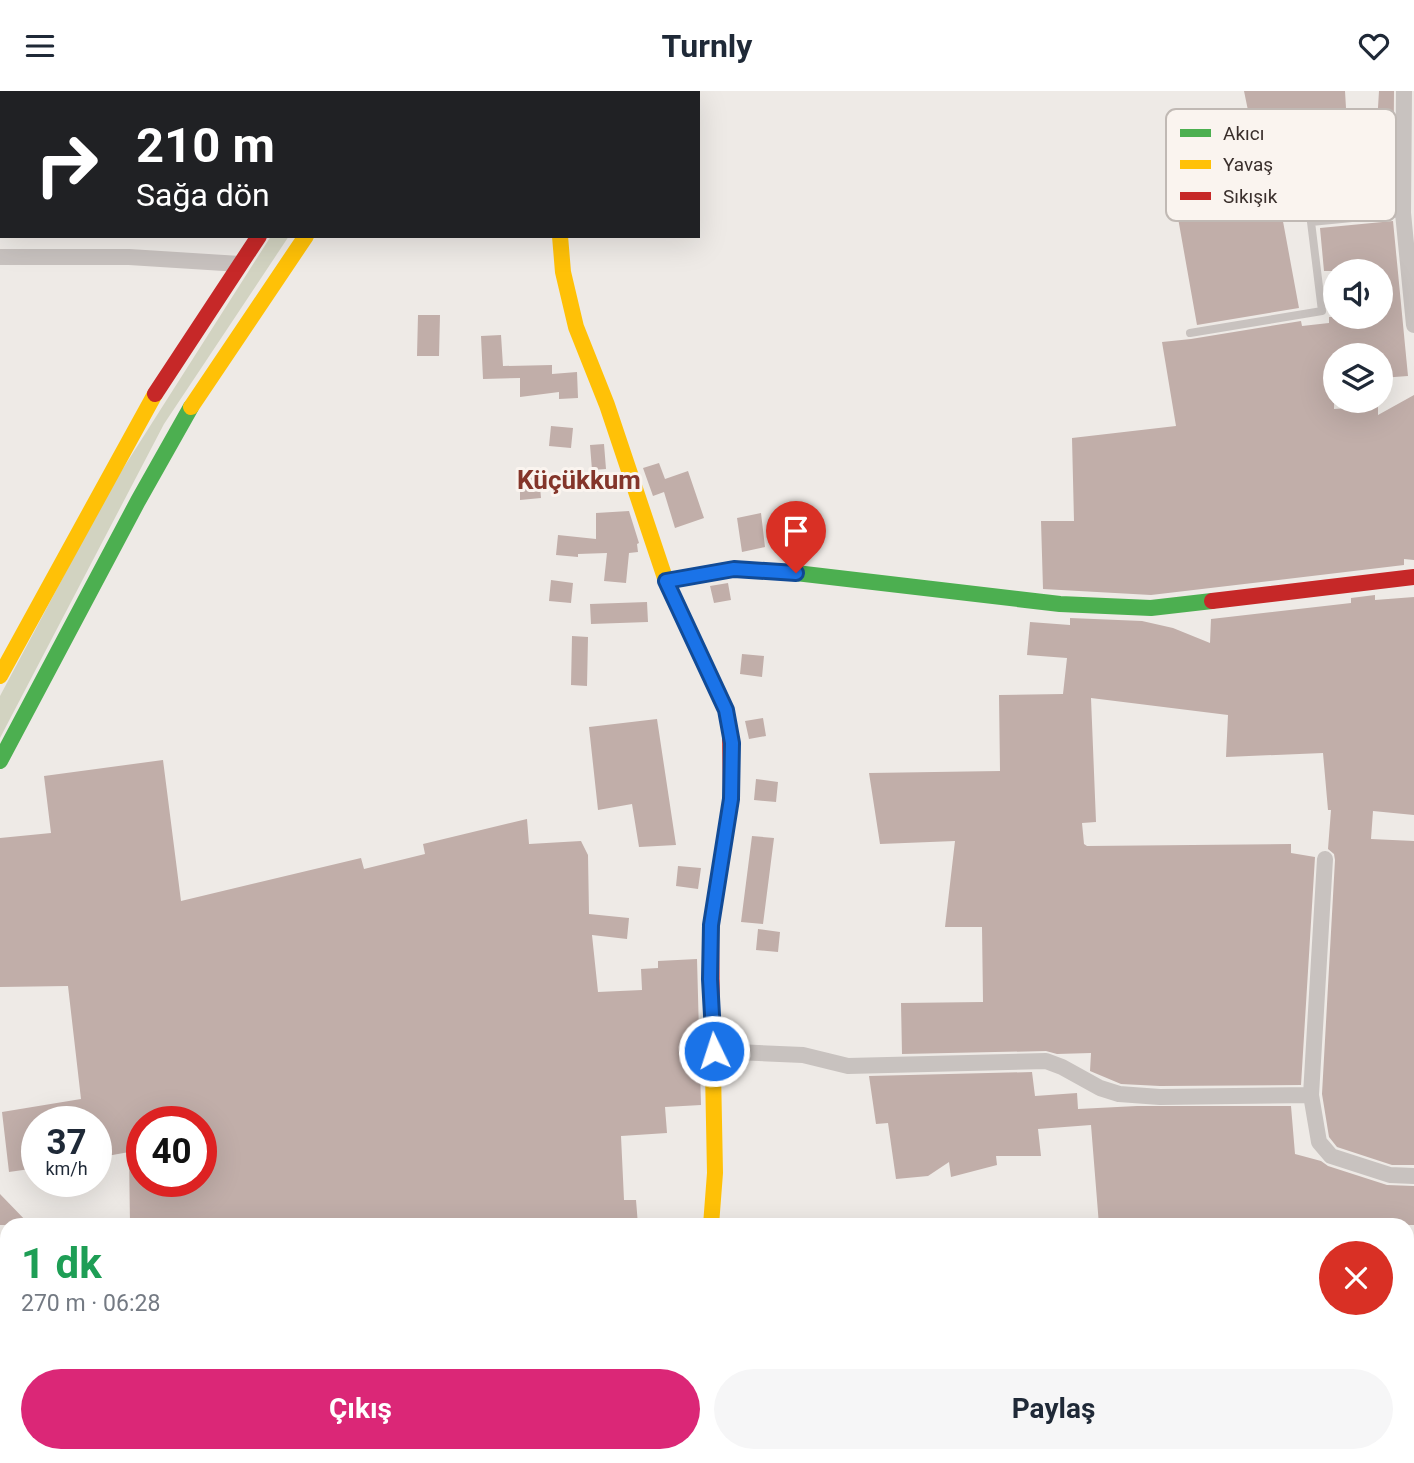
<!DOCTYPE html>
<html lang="tr">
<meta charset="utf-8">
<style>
body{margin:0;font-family:Roboto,sans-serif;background:#f6f6f7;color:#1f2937;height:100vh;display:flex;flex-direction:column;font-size:26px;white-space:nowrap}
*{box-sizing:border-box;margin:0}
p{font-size:23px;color:#747a83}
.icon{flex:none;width:38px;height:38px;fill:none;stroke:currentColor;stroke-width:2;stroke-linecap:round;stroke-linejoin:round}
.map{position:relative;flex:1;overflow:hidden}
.drawer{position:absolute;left:0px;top:1127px;width:1414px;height:245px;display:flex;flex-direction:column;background:#fff;border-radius:21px 21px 0 0;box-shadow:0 7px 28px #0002}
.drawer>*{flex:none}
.top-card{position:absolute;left:0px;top:0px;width:700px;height:147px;box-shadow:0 7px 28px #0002;background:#202124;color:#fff;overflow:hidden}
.controls{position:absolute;left:1323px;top:168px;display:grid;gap:14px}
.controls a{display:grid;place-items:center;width:70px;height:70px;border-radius:50%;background:#fff;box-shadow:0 7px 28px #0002;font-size:35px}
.speed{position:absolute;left:21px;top:1015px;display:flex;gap:14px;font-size:35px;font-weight:700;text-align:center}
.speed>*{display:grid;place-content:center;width:91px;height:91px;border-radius:50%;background:#fff;box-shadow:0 7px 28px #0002;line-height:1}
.speed small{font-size:18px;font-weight:400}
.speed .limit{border:10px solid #d22;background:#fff;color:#111}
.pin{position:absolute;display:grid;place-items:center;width:60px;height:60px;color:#fff;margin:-72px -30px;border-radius:50% 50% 50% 0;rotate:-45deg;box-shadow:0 0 7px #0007}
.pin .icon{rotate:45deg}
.me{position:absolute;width:77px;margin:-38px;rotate:356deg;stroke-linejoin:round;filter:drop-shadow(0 0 5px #0008)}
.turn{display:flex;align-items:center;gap:24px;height:147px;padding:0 21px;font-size:32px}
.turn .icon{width:91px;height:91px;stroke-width:2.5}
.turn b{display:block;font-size:49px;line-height:60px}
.round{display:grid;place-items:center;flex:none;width:74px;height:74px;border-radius:37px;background:#f6f6f7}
.overview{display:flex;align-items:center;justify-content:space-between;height:119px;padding:0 21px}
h1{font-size:42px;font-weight:700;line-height:52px;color:#1e9e55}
.cta{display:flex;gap:14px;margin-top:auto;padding:14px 21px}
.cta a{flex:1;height:80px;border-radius:42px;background:#db2777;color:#fff;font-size:28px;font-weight:700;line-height:80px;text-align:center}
.cta a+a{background:#f6f6f7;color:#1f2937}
header{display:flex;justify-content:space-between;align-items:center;height:91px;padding:0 21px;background:#fff;font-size:32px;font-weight:700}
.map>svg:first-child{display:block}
.green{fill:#d2d3c1}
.building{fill:#c1aea9;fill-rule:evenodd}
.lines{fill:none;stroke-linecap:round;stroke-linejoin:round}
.lane{stroke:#c8c2bf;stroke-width:8}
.street{stroke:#c8c2bf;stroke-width:16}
.fast{stroke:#4caf50;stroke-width:16}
.slow{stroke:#ffc107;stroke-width:16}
.jam{stroke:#c62828;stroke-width:16}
.route-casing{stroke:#114b97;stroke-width:18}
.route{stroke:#1a73e8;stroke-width:12}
.labels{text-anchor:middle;stroke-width:6;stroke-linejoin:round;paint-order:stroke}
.district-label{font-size:26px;font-weight:bold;fill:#84352a;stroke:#faf4ef}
.key{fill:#faf4ef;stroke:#c0b9b4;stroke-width:2}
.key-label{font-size:19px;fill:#3a2f2c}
</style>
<header><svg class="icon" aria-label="menu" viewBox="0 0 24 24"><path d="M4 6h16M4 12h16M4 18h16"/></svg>Turnly<svg class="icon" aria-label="heart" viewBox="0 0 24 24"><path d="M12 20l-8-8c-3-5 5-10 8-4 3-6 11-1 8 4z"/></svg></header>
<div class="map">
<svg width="1414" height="1372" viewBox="0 0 1414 1372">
<rect width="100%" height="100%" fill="#eeeae6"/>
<path class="green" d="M 271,145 L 289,145 L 164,333 L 0,647 L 0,605 L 110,398 Z"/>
<path class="building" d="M 1244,0 L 1345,0 L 1347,34 L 1377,33 L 1379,0 L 1394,0 L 1393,116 L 1282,125 L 1299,217 L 1197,234 L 1167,65 L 1252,39 Z
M 1393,130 L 1408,285 L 1381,287 L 1381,264 L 1335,264 L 1334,318 L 1378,315 L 1378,324 L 1414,304 L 1414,469 L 1404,468 L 1404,474 L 1151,504 L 1043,498 L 1041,430 L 1074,430 L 1072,347 L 1176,335 L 1162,251 L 1191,248 L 1301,230 L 1302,235 L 1329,232 L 1329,226 L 1381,226 L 1381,180 L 1324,180 L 1320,137 Z
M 418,224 L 440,224 L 439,265 L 417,265 Z
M 501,244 L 503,275 L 552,274 L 552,283 L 577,281 L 578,307 L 559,308 L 559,301 L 520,306 L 520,287 L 483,288 L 481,245 Z
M 551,335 L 573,337 L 571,357 L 549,355 Z
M 604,353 L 606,378 L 592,379 L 590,354 Z
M 659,372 L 665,388 L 688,380 L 704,427 L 675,437 L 664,401 L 653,405 L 643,377 Z
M 539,385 L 541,407 L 520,409 L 520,388 Z
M 629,420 L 639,452 L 637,453 L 638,461 L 629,462 L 626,492 L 604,490 L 607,462 L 578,463 L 578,466 L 556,464 L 558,444 L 596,448 L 596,422 Z
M 761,422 L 765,456 L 742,461 L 737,427 Z
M 551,489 L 573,492 L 571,512 L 549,510 Z
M 728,492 L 731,509 L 714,512 L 710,495 Z
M 1375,504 L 1375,509 L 1414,506 L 1414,724 L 1373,720 L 1371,748 L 1414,750 L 1414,1074 L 1392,1074 L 1337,1056 L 1329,1046 L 1322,1003 L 1335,769 L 1334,763 L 1328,758 L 1331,719 L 1328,719 L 1323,662 L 1226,666 L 1228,624 L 1091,607 L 1096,731 L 1082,732 L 1084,753 L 1087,755 L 1291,753 L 1291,762 L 1315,766 L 1301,994 L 1160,995 L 1121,993 L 1090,980 L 1091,962 L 1057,963 L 1046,960 L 902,963 L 901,912 L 983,911 L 982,836 L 945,836 L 955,750 L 880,753 L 869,682 L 1000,680 L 999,604 L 1063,603 L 1067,567 L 1027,564 L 1030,531 L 1070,534 L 1070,527 L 1142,530 L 1173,537 L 1210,552 L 1211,528 L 1351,512 L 1351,507 Z
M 647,511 L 648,531 L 591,533 L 590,513 Z
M 572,545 L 588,546 L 587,595 L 571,594 Z
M 742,563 L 764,565 L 762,586 L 740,583 Z
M 763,627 L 766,645 L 749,648 L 745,630 Z
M 657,628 L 676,754 L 639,756 L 632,713 L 598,719 L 589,636 Z
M 163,669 L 181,810 L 361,767 L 364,778 L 425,763 L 423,753 L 527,728 L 529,753 L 581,750 L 588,764 L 589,823 L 629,827 L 627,848 L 592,844 L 598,901 L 642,899 L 641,878 L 658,877 L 658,870 L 697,868 L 701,1014 L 665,1016 L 667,1042 L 621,1045 L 624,1109 L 636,1109 L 638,1134 L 130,1134 L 129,1061 L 96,1067 L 96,1031 L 37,1031 L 37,1077 L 9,1081 L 2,1021 L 81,1008 L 68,895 L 0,896 L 0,747 L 51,742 L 44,685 ZM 142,1031 L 201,1031 L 201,1090 L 142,1090 Z
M 756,688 L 778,691 L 776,711 L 754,709 Z
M 752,745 L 774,747 L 763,833 L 741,831 Z
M 678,775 L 701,777 L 698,798 L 676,795 Z
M 758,838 L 780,841 L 778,861 L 756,859 Z
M 1032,981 L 1035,1005 L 1077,1002 L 1078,1018 L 1137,1015 L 1291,1015 L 1295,1063 L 1321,1070 L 1328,1075 L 1387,1094 L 1414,1095 L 1414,1134 L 1099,1134 L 1091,1034 L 1038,1038 L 1041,1065 L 996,1065 L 997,1074 L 951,1086 L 949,1071 L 928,1085 L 896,1088 L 888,1032 L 876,1033 L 869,985 Z
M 0,1103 L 30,1134 L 0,1134 Z"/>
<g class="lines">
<path class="lane" d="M 1190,242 L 1322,220 L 1311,131 L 1403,122"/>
<path class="street" d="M 1404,0 L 1403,122 L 1414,234
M 0,166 L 129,166 L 240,173
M 1325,768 L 1311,1004 L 1319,1051 L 1331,1065 L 1390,1084 L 1414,1085
M 714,960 L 803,964 L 848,975 L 1046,970 L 1062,976 L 1100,997 L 1119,1003 L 1160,1006 L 1311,1004
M 713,1365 L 714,1372"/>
<path class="fast" d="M 666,490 L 734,478 L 796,482 L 1060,513 L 1151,517 L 1212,510
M 0,670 L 138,410 L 191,316"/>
<path class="slow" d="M 560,145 L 563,181 L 576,236 L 607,314 L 666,490 L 726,619 L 730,642
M 191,316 L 306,145
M 0,585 L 155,303
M 711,1134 L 715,1082 L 712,929"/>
<path class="jam" d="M 356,2 L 357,0
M 402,2 L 403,0
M 155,303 L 259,145
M 1212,510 L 1414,486
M 712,929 L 711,834 L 731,708 L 730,642"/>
</g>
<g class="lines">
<g class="route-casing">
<path id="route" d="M 714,960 L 710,888 L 711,834 L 731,708 L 732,652 L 726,619 L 666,490 L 734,478 L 796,482"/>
</g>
<use href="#route" class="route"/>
</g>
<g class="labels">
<g class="district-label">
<text x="579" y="398">Küçükkum</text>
</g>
</g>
<rect x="1166" y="18" width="230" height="112" rx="10" class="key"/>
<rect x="1180" y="38" width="31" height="8" fill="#4caf50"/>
<rect x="1180" y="69" width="31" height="9" fill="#ffc107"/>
<rect x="1180" y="101" width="31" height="8" fill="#c62828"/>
<g class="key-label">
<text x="1223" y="49">Akıcı</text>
<text x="1223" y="80">Yavaş</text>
<text x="1223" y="112">Sıkışık</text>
</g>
</svg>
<div class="controls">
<a><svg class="icon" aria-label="sound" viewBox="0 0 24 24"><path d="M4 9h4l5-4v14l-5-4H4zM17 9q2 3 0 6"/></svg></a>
<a><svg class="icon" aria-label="layers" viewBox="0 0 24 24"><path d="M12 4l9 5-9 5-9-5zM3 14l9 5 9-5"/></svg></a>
</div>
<div class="speed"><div>37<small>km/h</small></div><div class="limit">40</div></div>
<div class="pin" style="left:796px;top:482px;background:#d93025"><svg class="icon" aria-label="arrive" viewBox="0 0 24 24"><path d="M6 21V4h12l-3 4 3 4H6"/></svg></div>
<svg class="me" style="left:714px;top:960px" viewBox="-20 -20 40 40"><circle r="17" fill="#1a73e8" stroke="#fff" stroke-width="3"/><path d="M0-11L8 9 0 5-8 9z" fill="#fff"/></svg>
<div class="top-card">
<div class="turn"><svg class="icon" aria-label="right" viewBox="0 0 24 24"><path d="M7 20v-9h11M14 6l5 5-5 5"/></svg><div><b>210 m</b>Sağa dön</div></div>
</div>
<section class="drawer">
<div class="overview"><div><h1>1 dk</h1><p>270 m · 06:28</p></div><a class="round" style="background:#d93025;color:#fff"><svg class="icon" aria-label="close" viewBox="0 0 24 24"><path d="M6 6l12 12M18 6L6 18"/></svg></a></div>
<div class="cta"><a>Çıkış</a><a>Paylaş</a></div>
</section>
</div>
